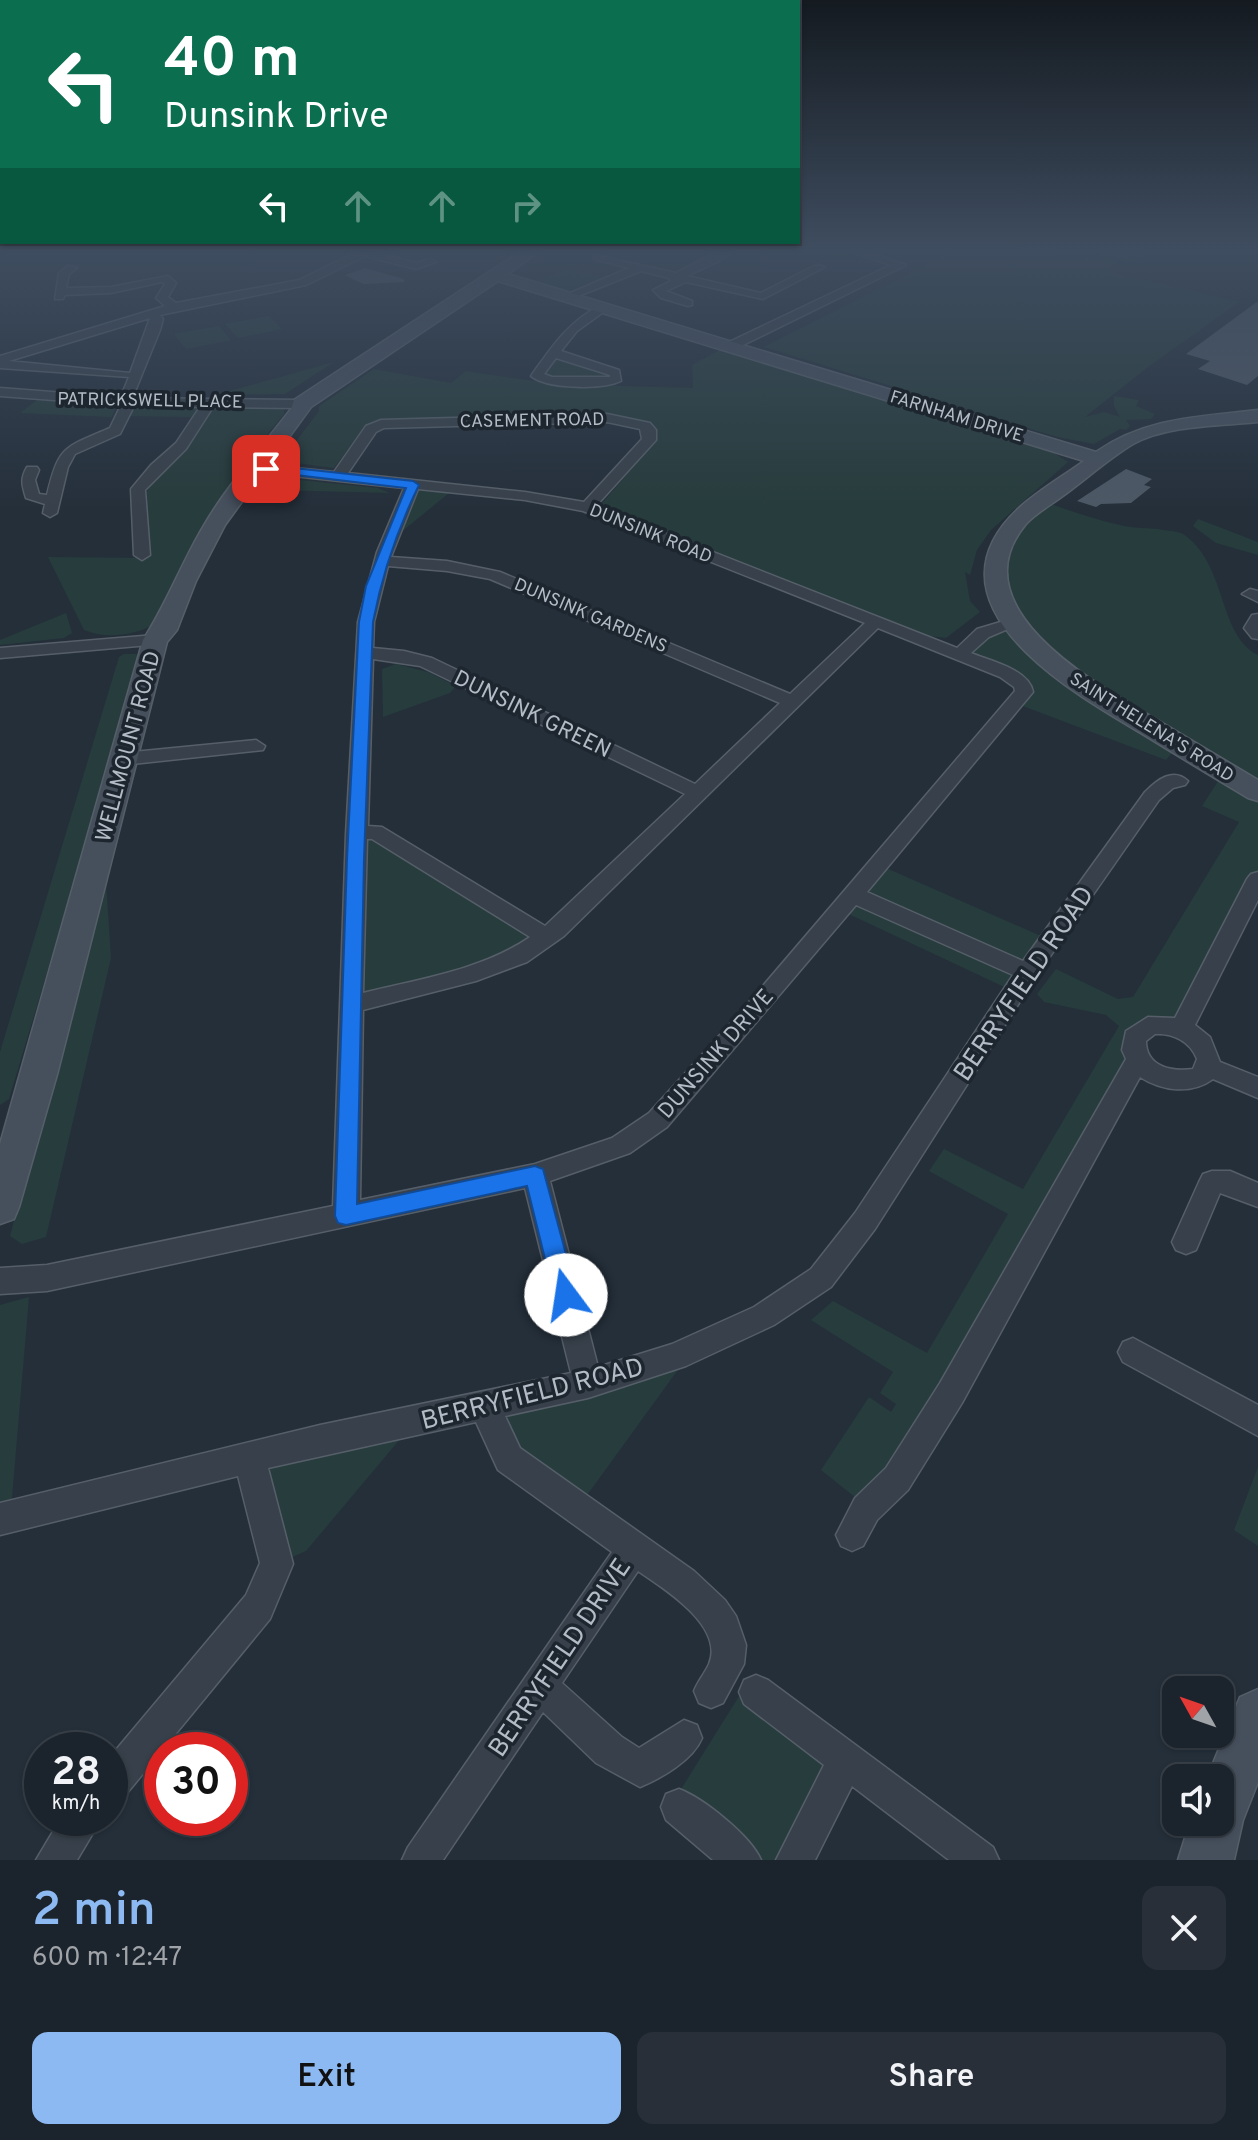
<!DOCTYPE html>
<meta charset="utf-8">
<style>
body{margin:0;font-family:Overpass,sans-serif;background:#282f38;color:#f1f3f6;height:100vh;display:flex;flex-direction:column;font-size:30px;white-space:nowrap}
*{box-sizing:border-box;margin:0}
p{font-size:26px;color:#a0a4a9}
.icon{flex:none;width:44px;height:44px;fill:none;stroke:currentColor;stroke-width:2;stroke-linecap:round;stroke-linejoin:round}
.map{position:relative;height:1860px;overflow:hidden}
.drawer{display:flex;flex-direction:column;background:#1b232c;flex:1}
.drawer>*{flex:none}
.guide{position:absolute;left:0px;top:0px;width:800px;height:244px;box-shadow:0 2px 6px #0004,0 0 0 2px #394048;background:#0b6e4f;color:#fff;overflow:hidden}
.needle{width:52px;rotate:310deg}
.controls{position:absolute;left:1162px;top:1676px;display:grid;gap:16px}
.controls a{display:grid;place-items:center;width:72px;height:72px;border-radius:16px;background:#1b232c;box-shadow:0 2px 6px #0004,0 0 0 2px #394048;font-size:40px}
.speed{position:absolute;left:24px;top:1732px;display:flex;gap:16px;font-size:40px;font-weight:700;text-align:center}
.speed>*{display:grid;place-content:center;width:104px;height:104px;border-radius:50%;background:#1b232c;box-shadow:0 2px 6px #0004,0 0 0 2px #394048;line-height:1}
.speed small{font-size:20px;font-weight:400}
.speed .limit{border:12px solid #d22;background:#fff;color:#111}
.pin{position:absolute;display:grid;place-items:center;width:68px;height:68px;color:#fff;margin:-34px;border-radius:16px;box-shadow:0 4px 12px #0006}
.me{position:absolute;width:88px;margin:-44px;rotate:346deg;stroke-linejoin:round;filter:drop-shadow(0 0 6px #0008)}
.turn{display:flex;align-items:center;gap:28px;height:168px;padding:0 32px;font-size:36px}
.turn .icon{width:104px;height:104px;stroke-width:2.5}
.turn b{display:block;font-size:56px;line-height:68px}
.lanes{display:flex;align-items:center;height:76px;padding:0 32px;background:#0003;justify-content:center;gap:40px;direction:ltr}
.lanes .off{opacity:.35}
.round{display:grid;place-items:center;flex:none;width:84px;height:84px;border-radius:16px;background:#282f38}
.summary{display:flex;align-items:center;justify-content:space-between;height:136px;padding:0 32px}
h1{font-size:48px;font-weight:600;line-height:60px;color:#8db9f2}
.button{display:flex;gap:16px;margin-top:auto;padding:16px 32px}
.button a{flex:1;height:92px;border-radius:16px;background:#8db9f2;color:#111;font-size:32px;font-weight:600;line-height:92px;text-align:center}
.button a+a{background:#282f38;color:#f1f3f6}
.map>svg:first-child{display:block}
.green{fill:#273c3c}
.building{fill:#4d5865}
.lines{fill:none;stroke-linecap:round;stroke-linejoin:round}
.street-casing{stroke:#565f69;stroke-width:3}
.secondary-casing{stroke:#565f69;stroke-width:3}
.street{fill:#38414b;fill-rule:evenodd}
.secondary{fill:#46505d;fill-rule:evenodd}
.route{fill:#1a73e8;stroke:#114b97;stroke-width:2}
.labels{text-anchor:middle;stroke-width:7;stroke-linejoin:round;paint-order:stroke}
.far-street-label{font-size:18px;fill:#b3bcc6;stroke:#1d262f}
.street-label{font-size:22px;fill:#b3bcc6;stroke:#1d262f}
.near-street-label{font-size:26px;fill:#b3bcc6;stroke:#1d262f}
</style>
<div class="map">
<svg width="1258" height="1860" viewBox="0 0 1258 1860">
<rect width="100%" height="100%" fill="#242f3a"/>
<path class="green" d="M 958,249 C 1004,249 1043,256 1087,258 L 1088,256 C 1106,256 1120,252 1138,254 L 1138,262 L 1117,259 L 1109,267 L 1110,272 L 1239,302 L 1148,367 L 1085,417 L 1104,412 L 1120,417 L 1114,406 L 1114,396 L 1139,400 L 1136,406 L 1155,414 L 1151,419 L 1126,420 L 1130,426 L 1126,430 L 1120,429 L 1094,444 L 1057,437 L 764,347 Z
M 571,269 L 603,278 L 566,291 L 535,280 Z
M 269,316 L 282,329 L 238,338 L 225,324 Z
M 219,326 L 231,340 L 186,349 L 174,334 Z
M 725,347 L 811,377 L 1054,453 L 1068,462 L 991,530 L 977,550 L 970,575 L 965,572 L 970,601 L 980,612 L 946,638 L 929,636 L 599,507 L 656,441 L 655,431 L 607,416 L 384,419 L 364,427 L 334,468 L 281,461 L 319,411 L 319,406 L 374,369 L 451,383 L 466,371 L 555,384 L 693,388 L 692,365 Z
M 557,358 L 605,372 L 609,375 L 598,380 L 545,375 Z
M 334,362 L 285,394 L 215,395 Z
M 37,400 L 116,406 L 112,417 L 20,413 Z
M 129,402 L 209,403 L 195,417 L 122,416 Z
M 225,406 L 284,409 L 284,414 C 230,478 187,547 153,625 C 132,636 105,639 84,630 L 48,557 L 148,558 L 147,492 L 159,470 L 188,447 L 212,410 Z
M 281,478 L 378,488 L 390,493 L 275,490 Z
M 413,485 L 454,489 L 389,542 Z
M 1042,501 C 1068,510 1093,519 1120,525 C 1133,529 1149,527 1163,530 C 1170,531 1180,531 1186,536 C 1228,569 1218,635 1258,655 L 1258,792 L 1179,745 L 1166,760 L 1015,703 L 1024,685 L 959,655 L 984,633 L 1014,623 L 997,561 Z
M 1198,519 L 1258,542 L 1258,555 L 1216,543 L 1193,526 Z
M 66,613 L 72,633 L 64,638 L 0,645 L 0,640 Z
M 124,654 L 136,654 L 141,660 L 9,1099 L 0,1105 L 0,1052 L 119,657 Z
M 396,664 L 428,672 L 456,686 L 450,693 L 383,717 L 382,669 Z
M 1222,775 L 1258,797 L 1258,874 L 1177,1023 L 1158,1027 L 1128,1058 L 934,1403 L 861,1502 L 821,1470 L 869,1397 L 891,1412 L 896,1404 L 880,1393 L 893,1372 L 811,1320 L 833,1301 L 927,1353 L 1008,1214 L 929,1171 L 944,1149 L 1023,1189 L 1119,1026 L 1106,1015 L 1044,1002 L 1037,994 L 1056,969 L 1118,999 L 1133,997 L 1239,822 L 1202,806 Z
M 359,825 L 546,937 L 518,955 L 354,1003 Z
M 877,864 L 1050,940 L 1015,992 L 838,909 Z
M 106,882 L 111,958 L 46,1237 L 22,1244 L 10,1236 L 102,884 Z
M 29,1297 L 10,1521 L 0,1532 L 0,1305 Z
M 693,1349 L 577,1509 L 511,1457 L 486,1408 Z
M 411,1426 L 306,1551 L 278,1563 L 254,1463 Z
M 1258,1467 L 1258,1546 L 1234,1530 Z
M 746,1685 L 843,1762 L 794,1860 L 744,1860 L 673,1802 Z"/>
<path class="building" d="M 365,268 L 404,279 L 404,282 L 363,284 L 345,275 Z
M 1258,301 L 1258,376 L 1247,385 L 1198,369 L 1210,361 L 1186,354 Z
M 1126,469 L 1152,479 L 1144,485 L 1151,487 L 1131,503 L 1101,504 L 1096,507 L 1077,501 Z"/>
<g class="lines">
<g class="street-casing">
<path id="street" d="M 363,249 L 377,249 L 374,252 L 416,263 L 431,259 L 436,262 L 416,269 L 365,256 L 306,285 L 160,315 L 163,319 L 160,330 L 134,394 L 128,398 L 122,394 L 129,377 L 0,368 L 0,356 L 165,306 L 156,298 L 165,284 L 162,282 L 111,293 L 65,295 L 63,299 L 55,299 L 59,273 L 68,266 L 77,268 L 69,274 L 66,288 L 111,287 L 168,276 L 176,283 L 168,297 L 176,303 L 299,280 ZM 150,318 L 130,373 L 9,361 Z
M 723,249 L 735,249 L 719,261 L 687,276 L 761,293 L 816,265 L 825,267 L 763,299 L 686,282 L 666,291 L 692,301 L 692,305 L 688,306 L 661,298 L 653,290 L 671,281 L 669,278 L 641,271 L 571,299 L 561,297 L 629,268 L 594,259 L 594,255 L 676,273 Z
M 843,249 L 860,249 L 906,265 L 735,349 L 727,349 L 727,343 L 891,265 Z
M 599,306 L 609,308 L 577,331 L 561,351 L 619,370 L 621,381 C 603,390 547,389 531,376 C 551,348 568,322 599,306 ZM 556,358 L 610,375 L 610,377 L 552,377 L 544,374 Z
M 0,388 L 129,398 L 301,400 L 308,404 L 301,408 L 213,407 L 186,449 L 145,490 L 150,555 L 142,560 L 134,555 L 131,489 L 151,465 L 176,443 L 200,407 L 134,406 L 120,434 L 75,454 L 68,467 L 57,513 L 50,517 L 43,513 L 45,504 L 26,498 C 22,485 20,479 27,467 L 37,467 L 39,470 L 35,480 L 39,494 L 47,495 C 59,445 64,448 110,428 L 121,405 L 0,396 Z
M 607,414 L 650,423 L 656,430 L 656,440 L 596,506 L 957,648 L 977,629 L 1014,618 L 1022,623 L 989,637 L 971,653 C 990,661 1029,669 1033,692 L 867,892 L 1023,961 L 1145,792 C 1157,780 1173,767 1188,781 L 1185,785 L 1173,788 L 1159,800 L 1035,978 L 875,1229 L 831,1287 L 774,1325 L 686,1366 L 588,1398 L 505,1416 L 520,1448 L 694,1571 L 725,1600 L 736,1616 L 746,1645 L 744,1664 L 723,1703 L 711,1708 L 699,1703 L 694,1691 C 698,1681 705,1673 709,1664 C 725,1626 663,1588 638,1571 L 562,1683 L 622,1737 L 639,1748 L 684,1720 L 697,1725 L 702,1738 C 693,1760 662,1778 640,1787 L 596,1763 L 543,1712 L 443,1860 L 402,1860 L 408,1847 L 612,1552 L 498,1470 L 476,1422 L 268,1468 L 293,1564 L 270,1619 L 123,1798 L 110,1803 L 110,1757 L 246,1595 L 260,1563 L 238,1476 L 0,1535 L 0,1503 L 320,1425 L 571,1373 L 525,1188 L 47,1291 L 0,1294 L 0,1268 L 47,1265 L 333,1206 L 346,834 L 358,622 L 377,552 L 404,488 L 256,472 L 249,468 L 256,464 L 334,472 L 366,426 L 381,420 ZM 607,422 L 640,429 L 642,439 L 584,502 L 525,492 L 348,473 L 376,432 L 384,428 ZM 418,489 L 525,500 L 583,511 L 865,623 L 790,694 L 500,572 L 447,561 L 391,557 ZM 388,566 L 447,571 L 490,579 L 780,703 L 695,784 L 432,658 L 404,651 L 373,648 L 374,622 ZM 878,628 L 1000,677 L 1014,687 L 1015,691 L 738,1015 L 649,1113 L 612,1138 L 535,1164 L 360,1200 L 363,1010 L 476,981 L 527,962 L 564,936 ZM 373,659 L 420,666 L 685,794 L 545,926 L 382,827 L 368,826 ZM 367,839 L 372,839 L 530,937 C 482,970 419,979 363,993 ZM 856,905 L 1013,975 L 855,1213 L 811,1269 L 754,1307 L 672,1344 L 598,1367 L 550,1181 L 630,1153 L 667,1127 Z
M 1250,589 L 1258,591 L 1258,602 L 1242,594 Z
M 1258,614 L 1258,639 L 1252,638 L 1244,628 L 1252,615 Z
M 155,635 L 164,640 L 161,644 L 0,658 L 0,648 Z
M 256,740 L 265,746 L 263,750 L 123,765 L 113,759 L 123,753 Z
M 1258,872 L 1258,900 L 1195,1025 L 1210,1037 L 1220,1062 L 1258,1077 L 1258,1098 L 1213,1079 C 1191,1095 1162,1091 1140,1077 L 962,1403 L 908,1490 L 877,1520 L 863,1546 L 852,1551 L 841,1546 L 836,1535 L 855,1498 L 886,1468 L 940,1383 L 1126,1059 L 1122,1050 L 1126,1031 L 1148,1017 L 1175,1018 L 1247,879 L 1251,874 ZM 1155,1034 C 1173,1033 1190,1041 1197,1059 L 1193,1069 C 1172,1072 1146,1067 1146,1041 Z
M 1212,1171 L 1230,1171 L 1258,1183 L 1258,1207 L 1220,1193 L 1196,1250 L 1186,1254 L 1176,1250 L 1172,1242 L 1199,1182 L 1203,1174 Z
M 1133,1338 L 1258,1405 L 1258,1436 L 1123,1362 L 1118,1352 L 1123,1342 Z
M 756,1675 L 768,1680 L 993,1847 L 999,1860 L 949,1860 L 852,1786 L 815,1860 L 776,1860 L 824,1765 L 744,1704 L 739,1692 L 744,1680 Z
M 679,1789 C 703,1798 751,1836 761,1860 L 713,1860 L 666,1820 L 661,1807 L 666,1794 Z
M 61,1818 L 102,1818 L 77,1860 L 36,1860 Z"/>
</g>
<g class="secondary-casing">
<path id="secondary" d="M 524,249 L 542,249 L 508,274 L 1096,452 C 1146,417 1200,417 1258,410 L 1258,422 C 1219,426 1168,425 1133,444 C 1108,459 1084,481 1060,498 C 1049,506 1035,514 1026,524 C 955,609 1101,687 1159,721 C 1192,741 1225,760 1258,780 L 1258,801 L 1248,798 C 1213,777 1178,756 1144,735 C 1087,701 950,626 993,541 C 1011,505 1052,484 1084,461 L 498,281 L 311,407 L 225,525 L 196,581 L 177,630 L 167,642 L 58,1071 L 19,1207 L 14,1219 L 0,1224 L 0,1144 L 143,640 C 166,605 181,564 203,527 C 227,485 262,447 291,409 L 294,400 Z
M 1258,1689 L 1258,1782 L 1243,1820 L 1234,1860 L 1178,1860 L 1190,1822 L 1220,1822 L 1220,1778 L 1207,1778 L 1240,1697 Z"/>
</g>
<use href="#street" class="street"/>
<use href="#secondary" class="secondary"/>
</g>
<linearGradient id="sky" x2="0" y2="1"><stop stop-color="#141a20"/><stop offset="0.49" stop-color="#3f4d60"/><stop offset="1" stop-color="#3f4d60" stop-opacity="0"/></linearGradient>
<rect width="1258" height="510" fill="url(#sky)"/>
<path class="route" d="M 266,465 L 413,481 L 419,485 C 398,528 382,574 373,622 L 364,859 L 357,1204 L 535,1166 L 543,1169 L 577,1295 L 574,1302 L 566,1305 L 558,1302 L 554,1295 L 527,1186 L 346,1225 L 338,1223 L 335,1216 L 347,859 L 359,622 L 366,586 L 406,488 L 262,471 L 262,466 Z"/>
<g class="labels">
<g class="far-street-label">
<text transform="translate(150 400) rotate(1)" y="6">PATRICKSWELL PLACE</text>
<text transform="translate(957 416) rotate(17)" y="6">FARNHAM DRIVE</text>
<text transform="translate(532 420) rotate(-1)" y="6">CASEMENT ROAD</text>
<text transform="translate(651 533) rotate(22)" y="6">DUNSINK ROAD</text>
<text transform="translate(591 615) rotate(23)" y="6">DUNSINK GARDENS</text>
<text transform="translate(1152 727) rotate(32)" y="6">SAINT HELENA'S ROAD</text>
</g>
<g class="street-label">
<text transform="translate(533 713) rotate(26)" y="8">DUNSINK GREEN</text>
<text transform="translate(127 746) rotate(-75)" y="8">WELLMOUNT ROAD</text>
<text transform="translate(715 1053) rotate(-49)" y="8">DUNSINK DRIVE</text>
</g>
<g class="near-street-label">
<text transform="translate(1023 983) rotate(-56)" y="9">BERRYFIELD ROAD</text>
<text transform="translate(532 1393) rotate(-14)" y="9">BERRYFIELD ROAD</text>
<text transform="translate(559 1657) rotate(-56)" y="9">BERRYFIELD DRIVE</text>
</g>
</g>
</svg>
<div class="controls">
<a><svg class="needle" viewBox="-14 -14 28 28"><path d="M0-13l5 13h-10z" fill="#e53935"/><path d="M0 13l5-13h-10z" fill="#a0a4a9"/></svg></a>
<a><svg class="icon" aria-label="sound" viewBox="0 0 24 24"><path d="M4 9h4l5-4v14l-5-4H4zM17 9q2 3 0 6"/></svg></a>
</div>
<div class="speed"><div>28<small>km/h</small></div><div class="limit">30</div></div>
<div class="pin" style="left:266px;top:469px;background:#d93025"><svg class="icon" aria-label="arrive" viewBox="0 0 24 24"><path d="M6 21V4h12l-3 4 3 4H6"/></svg></div>
<svg class="me" style="left:566px;top:1295px" viewBox="-20 -20 40 40"><circle r="19" fill="#fff"/><path d="M0-13L10 11 0 6-10 11z" fill="#1a73e8"/></svg>
<div class="guide">
<div class="turn"><svg class="icon" aria-label="left" viewBox="0 0 24 24"><path d="M17 20v-9H6M10 6l-5 5 5 5"/></svg><div><b>40 m</b>Dunsink Drive</div></div>
<div class="lanes"><svg class="icon" aria-label="left" viewBox="0 0 24 24"><path d="M17 20v-9H6M10 6l-5 5 5 5"/></svg><svg class="icon off" aria-label="ahead" viewBox="0 0 24 24"><path d="M12 20V5M6 11l6-6 6 6"/></svg><svg class="icon off" aria-label="ahead" viewBox="0 0 24 24"><path d="M12 20V5M6 11l6-6 6 6"/></svg><svg class="icon off" aria-label="right" viewBox="0 0 24 24"><path d="M7 20v-9h11M14 6l5 5-5 5"/></svg></div>
</div>
</div>
<section class="drawer">
<div class="summary"><div><h1>2 min</h1><p>600 m · 12:47</p></div><a class="round"><svg class="icon" aria-label="close" viewBox="0 0 24 24"><path d="M6 6l12 12M18 6L6 18"/></svg></a></div>
<div class="button"><a>Exit</a><a>Share</a></div>
</section>
